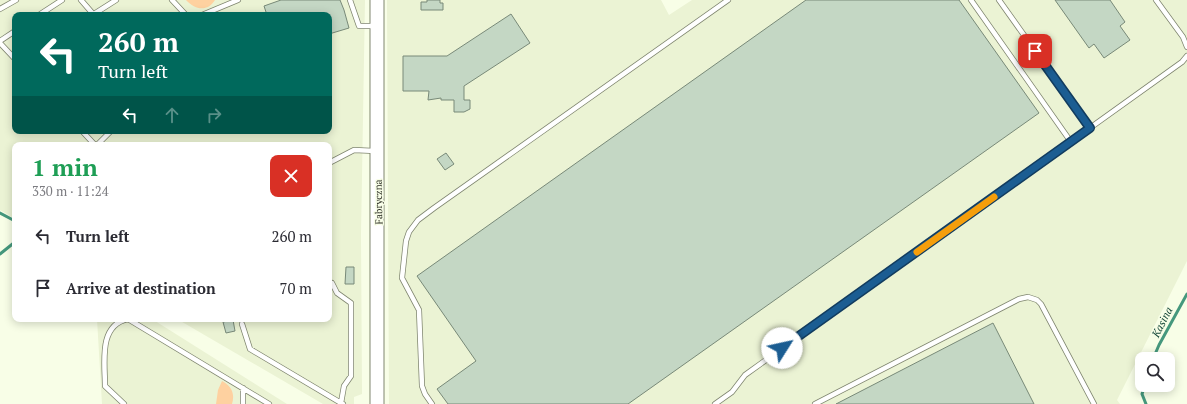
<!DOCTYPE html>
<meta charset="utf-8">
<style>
body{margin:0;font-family:"PT Serif",serif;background:#f7f7f7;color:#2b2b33;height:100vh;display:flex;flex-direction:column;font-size:15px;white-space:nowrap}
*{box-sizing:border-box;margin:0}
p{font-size:13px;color:#7c7c81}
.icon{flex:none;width:22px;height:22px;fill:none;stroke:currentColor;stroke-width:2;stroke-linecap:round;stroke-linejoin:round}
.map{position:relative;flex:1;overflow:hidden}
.sheet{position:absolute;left:12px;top:142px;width:320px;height:180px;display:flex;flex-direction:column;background:#fff;border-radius:8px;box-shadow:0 2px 10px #0003}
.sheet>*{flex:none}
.banner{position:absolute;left:12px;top:12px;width:320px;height:122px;border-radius:8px;box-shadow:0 2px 10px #0003;background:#00695c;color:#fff;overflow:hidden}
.buttons{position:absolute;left:1135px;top:352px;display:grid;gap:8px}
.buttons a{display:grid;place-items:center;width:40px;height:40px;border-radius:8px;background:#fff;box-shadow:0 2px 10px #0003;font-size:20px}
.pin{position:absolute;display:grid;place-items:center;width:34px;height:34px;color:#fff;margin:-17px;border-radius:8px;box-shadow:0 2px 6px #0006}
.me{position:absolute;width:44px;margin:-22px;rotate:55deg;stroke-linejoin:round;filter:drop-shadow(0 0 3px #0008)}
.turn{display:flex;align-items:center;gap:14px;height:84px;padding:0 20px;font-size:18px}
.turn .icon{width:52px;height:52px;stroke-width:2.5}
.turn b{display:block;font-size:28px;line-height:34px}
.lanes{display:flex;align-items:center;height:38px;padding:0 20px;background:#0003;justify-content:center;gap:20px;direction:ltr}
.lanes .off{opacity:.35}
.round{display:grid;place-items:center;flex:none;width:42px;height:42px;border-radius:8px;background:#f7f7f7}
.headline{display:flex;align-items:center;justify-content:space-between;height:68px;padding:0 20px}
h1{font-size:24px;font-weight:800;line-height:30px;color:#1e9e55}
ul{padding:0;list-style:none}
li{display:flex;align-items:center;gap:12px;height:52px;padding:0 20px}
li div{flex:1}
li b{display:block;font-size:15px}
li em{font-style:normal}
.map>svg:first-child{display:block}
.built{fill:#ebf3d4;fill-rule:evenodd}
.green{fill:#fed1a0}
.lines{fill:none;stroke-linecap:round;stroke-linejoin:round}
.stream{stroke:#45987d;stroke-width:3}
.building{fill:#c4d7c4;stroke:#788978}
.lane-casing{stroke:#7f856f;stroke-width:6}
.secondary-casing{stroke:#7f856f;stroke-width:15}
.lane{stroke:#fff;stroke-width:4.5}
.secondary{stroke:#fff;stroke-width:13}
.route-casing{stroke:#123c5f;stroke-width:10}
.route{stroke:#1b5d92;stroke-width:7}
.slow{stroke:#f59e0b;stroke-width:7}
.labels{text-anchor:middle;stroke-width:3;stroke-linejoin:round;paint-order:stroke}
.street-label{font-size:10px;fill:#282a21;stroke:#f8fee7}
.water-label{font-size:11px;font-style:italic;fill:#184a3b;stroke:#f8fee7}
</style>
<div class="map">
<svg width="1187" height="404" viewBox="0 0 1187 404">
<rect width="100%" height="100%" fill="#f8fee7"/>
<path class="built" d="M 0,0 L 365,0 L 361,234 L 362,394 L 354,397 L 354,404 L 323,404 L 177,319 L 329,319 L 329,145 L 15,145 L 15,219 L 0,210 ZM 15,15 L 329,15 L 329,131 L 15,131 Z
M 387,0 L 661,0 L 669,15 L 692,0 L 1187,0 L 1187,261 L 1117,400 L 1120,404 L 389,404 Z
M 97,319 L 152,319 L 287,404 L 102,404 Z"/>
<path class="green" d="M 186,0 L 215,0 C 207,13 194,9 186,0 Z
M 222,381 C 232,386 235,394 232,404 L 216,404 L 218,390 Z"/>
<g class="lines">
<path class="stream" d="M 0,213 L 15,221
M 0,254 L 15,242
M 1153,359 L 1159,345 L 1187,294
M 1145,385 L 1142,394 L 1146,404"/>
</g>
<path class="building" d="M 281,0 L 340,0 L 344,10 L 349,28 L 329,34 L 329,15 L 267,15 L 264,6 Z
M 427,0 L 440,0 L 440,3 L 443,3 L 443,10 L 421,10 L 421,2 L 427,2 Z
M 806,0 L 959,0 L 1039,113 L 628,404 L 448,404 L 437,389 L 476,361 L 417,276 Z
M 1055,0 L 1110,0 L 1125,22 L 1120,26 L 1130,40 L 1104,58 L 1094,44 L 1089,48 Z
M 511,14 L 530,43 L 464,86 L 464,100 L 470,100 L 470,109 L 464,112 L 454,112 L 454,100 L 441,100 L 441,98 L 428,100 L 429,91 L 403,91 L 403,56 L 447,56 Z
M 446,153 L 454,164 L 445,170 L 437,159 Z
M 346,267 L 354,267 L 354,284 L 345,284 Z
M 233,320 L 235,331 L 226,333 L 223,322 Z
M 993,323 L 1034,404 L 836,404 Z"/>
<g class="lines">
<g class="lane-casing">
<path id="lane" d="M 81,0 L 94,15
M 172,0 L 186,15
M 350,0 L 359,26 L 376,26
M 971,0 L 1071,142
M 999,0 L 1090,128
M 1156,0 L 1183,37 L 1187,47
M 0,9 L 16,0
M 94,14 L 116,0
M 39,15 L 62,0
M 202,15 L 238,0
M 0,41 L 15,31
M 0,43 L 15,59
M 82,131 L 95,145
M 97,145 L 111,131
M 329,163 L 354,150 L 375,151
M 332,283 L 337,293 L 351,303 L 351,376 L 344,386 L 341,403 L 343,404
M 242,324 L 250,349 L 341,403
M 243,388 L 243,404
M 124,404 L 105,386 C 105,363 98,325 128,319 L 269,404
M 432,404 L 425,394 L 422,386 L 419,310 L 402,278 L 406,241 L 409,232 L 418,220 L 434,208 L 728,0
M 715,404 L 732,392 L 745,375 L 1182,62 L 1187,56
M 815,404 L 1019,299 L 1028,297 L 1037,300 L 1041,304 L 1094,404"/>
</g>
<g class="secondary-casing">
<path id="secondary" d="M 377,404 L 377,0"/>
</g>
<use href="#lane" class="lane"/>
<use href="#secondary" class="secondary"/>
</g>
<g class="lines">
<g class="route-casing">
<path id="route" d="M 782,348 L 1090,128 L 1035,51"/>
</g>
<use href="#route" class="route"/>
<path class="slow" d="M 917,252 L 994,197"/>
</g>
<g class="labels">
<g class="street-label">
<text transform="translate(378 202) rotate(-91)" y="4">Fabryczna</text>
</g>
<g class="water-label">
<text transform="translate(1162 322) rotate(-63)" y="4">Kasina</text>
</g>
</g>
</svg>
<div class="buttons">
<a><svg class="icon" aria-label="search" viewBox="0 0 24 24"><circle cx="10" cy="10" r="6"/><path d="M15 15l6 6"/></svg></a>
</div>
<div class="pin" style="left:1035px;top:51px;background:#d93025"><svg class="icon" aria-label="arrive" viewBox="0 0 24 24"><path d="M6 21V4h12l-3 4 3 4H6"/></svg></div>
<svg class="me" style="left:782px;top:348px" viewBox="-20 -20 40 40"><circle r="19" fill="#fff"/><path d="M0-13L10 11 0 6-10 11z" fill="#1b5d92"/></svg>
<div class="banner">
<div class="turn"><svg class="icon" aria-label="left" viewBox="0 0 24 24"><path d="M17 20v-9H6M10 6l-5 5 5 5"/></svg><div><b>260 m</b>Turn left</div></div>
<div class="lanes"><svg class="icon" aria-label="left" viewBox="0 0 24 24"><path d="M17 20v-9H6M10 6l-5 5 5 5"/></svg><svg class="icon off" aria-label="ahead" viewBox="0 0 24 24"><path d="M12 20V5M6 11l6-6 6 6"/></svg><svg class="icon off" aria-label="right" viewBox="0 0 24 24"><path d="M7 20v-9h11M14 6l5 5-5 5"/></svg></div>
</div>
<section class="sheet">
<div class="headline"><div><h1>1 min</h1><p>330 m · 11:24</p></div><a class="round" style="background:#d93025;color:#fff"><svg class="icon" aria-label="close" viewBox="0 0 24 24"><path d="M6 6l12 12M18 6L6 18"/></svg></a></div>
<ul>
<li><svg class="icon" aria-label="left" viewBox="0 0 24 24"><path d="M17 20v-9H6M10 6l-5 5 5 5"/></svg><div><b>Turn left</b></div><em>260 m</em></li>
<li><svg class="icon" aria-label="arrive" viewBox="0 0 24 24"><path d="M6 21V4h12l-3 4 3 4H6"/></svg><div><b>Arrive at destination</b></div><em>70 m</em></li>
</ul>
</section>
</div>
